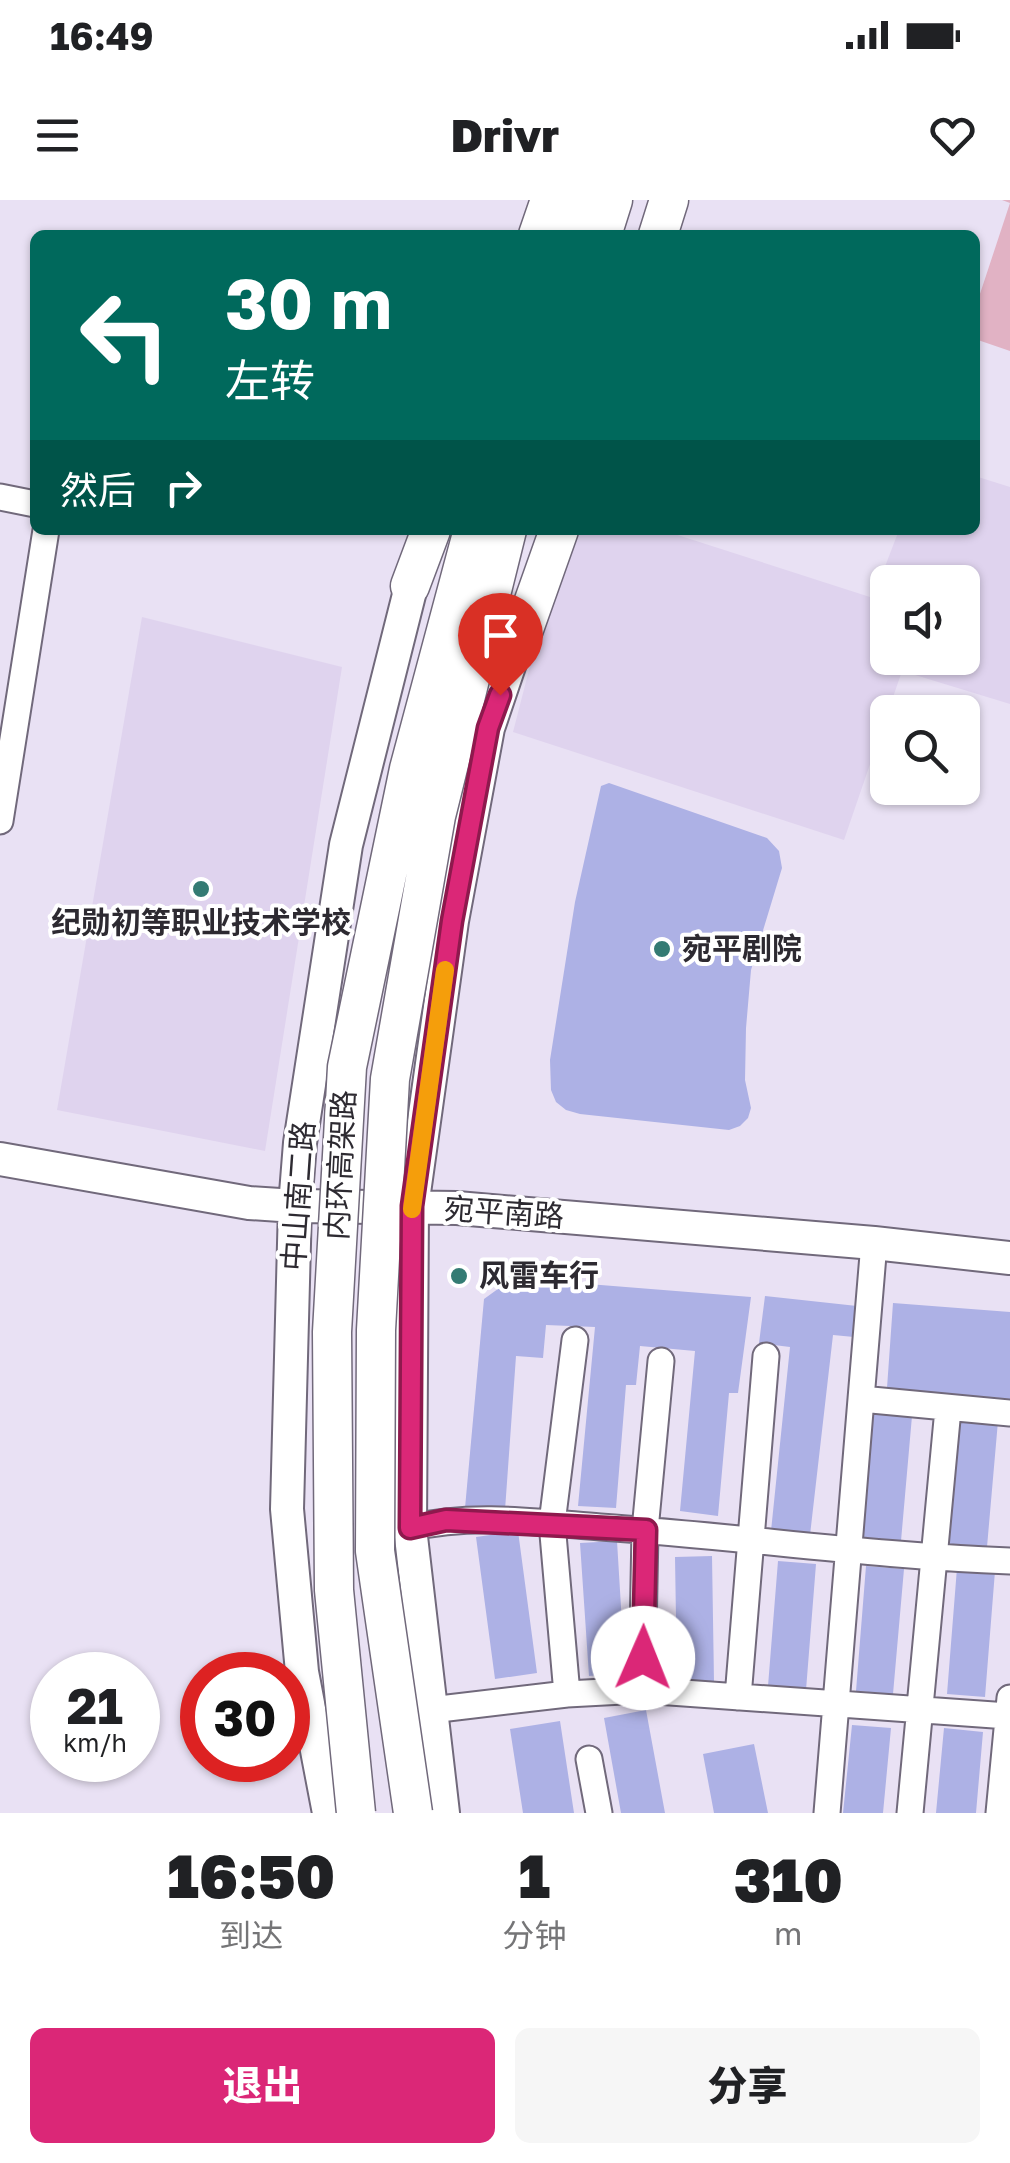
<!DOCTYPE html>
<html lang="zh">
<meta charset="utf-8">
<style>
body{margin:0;font-family:"Golos Text","Noto Sans SC",sans-serif;background:#f6f6f6;color:#202124;height:100vh;display:flex;flex-direction:column;font-size:38px;white-space:nowrap}
*{box-sizing:border-box;margin:0}
p{font-size:32px;color:#757577}
.icon{flex:none;width:55px;height:55px;fill:none;stroke:currentColor;stroke-width:2;stroke-linecap:round;stroke-linejoin:round}
.map{position:relative;height:1613px;overflow:hidden}
.details{display:flex;flex-direction:column;background:#fff;flex:1}
.details>*{flex:none}
.top-card{position:absolute;left:30px;top:30px;width:950px;height:305px;border-radius:15px;box-shadow:0 2px 8px #0004;background:#00695c;color:#fff;overflow:hidden}
.tools{position:absolute;left:870px;top:365px;display:grid;gap:20px}
.tools a{display:grid;place-items:center;width:110px;height:110px;border-radius:15px;background:#fff;box-shadow:0 2px 8px #0004;font-size:50px}
.speed{position:absolute;left:30px;top:1452px;display:flex;gap:20px;font-size:50px;font-weight:700;text-align:center}
.speed>*{display:grid;place-content:center;width:130px;height:130px;border-radius:50%;background:#fff;box-shadow:0 2px 8px #0004;line-height:1}
.speed small{font-size:25px;font-weight:400}
.speed .limit{border:15px solid #d22;background:#fff;color:#111}
.pin{position:absolute;display:grid;place-items:center;width:85px;height:85px;color:#fff;margin:-102px -42px;border-radius:50% 50% 50% 0;rotate:-45deg;box-shadow:0 0 10px #0007}
.pin .icon{rotate:45deg}
.me{position:absolute;width:110px;margin:-55px;rotate:1deg;stroke-linejoin:round;filter:drop-shadow(0 0 8px #0008)}
.turn{display:flex;align-items:center;gap:35px;height:210px;padding:0 30px;font-size:45px}
.turn .icon{width:130px;height:130px;stroke-width:2.5}
.turn b{display:block;font-size:70px;line-height:85px}
.then{display:flex;align-items:center;height:95px;padding:0 30px;background:#0003;gap:20px;font-size:38px}
.eta{display:flex;justify-content:space-evenly;align-items:center;height:170px;text-align:center}
.eta b{font-size:60px;font-weight:800;line-height:70px}
.button{display:flex;gap:20px;margin-top:auto;padding:20px 30px}
.button a{flex:1;height:115px;border-radius:15px;background:#db2777;color:#fff;font-size:40px;font-weight:800;line-height:115px;text-align:center}
.button a+a{background:#f6f6f6;color:#202124}
.status{display:flex;justify-content:space-between;align-items:center;height:70px;padding:0 50px;background:#fff;direction:ltr}
.status svg{height:28px;fill:currentColor}
header{display:flex;justify-content:space-between;align-items:center;height:130px;padding:0 30px;background:#fff;font-size:45px;font-weight:800}
.map>svg:first-child{display:block}
.built{fill:#dfd3ee;fill-rule:evenodd}
.green{fill:#e1b2c4}
.building{fill:#adb1e5}
.lines{fill:none;stroke-linecap:round;stroke-linejoin:round}
.minor-casing{stroke:#71697b;stroke-width:29}
.major-casing{stroke:#71697b;stroke-width:36}
.highway-casing{stroke:#71697b;stroke-width:41}
.minor{stroke:#fff;stroke-width:25}
.major{stroke:#fff;stroke-width:32}
.highway{stroke:#fff;stroke-width:38}
.highway-bridge-casing{stroke:#71697b;stroke-width:41;stroke-linecap:butt}
.highway-bridge{stroke:#fff;stroke-width:38}
.route-casing{stroke:#8e194d;stroke-width:25}
.route{stroke:#db2777;stroke-width:18}
.slow{stroke:#f59e0b;stroke-width:18}
.poi-dot{fill:#347b73;stroke:#fff;stroke-width:4}
.labels{text-anchor:middle;stroke-width:8;stroke-linejoin:round;paint-order:stroke}
.poi-label{font-size:30px;font-weight:bold;fill:#2d2a31;stroke:#fff;text-anchor:start}
.street-label{font-size:30px;fill:#2d2a31;stroke:#fff}
</style>
<div class="status"><b>16:49</b><svg viewBox="0 0 49 12"><path d="M0 12V9h3v3zM5 12V6h3v6zM10 12V3h3v9zM15 12V0h3v12zM26 1h20v11H26zM47 4h2v5h-2z"/></svg></div>
<header><svg class="icon" aria-label="menu" viewBox="0 0 24 24"><path d="M4 6h16M4 12h16M4 18h16"/></svg>Drivr<svg class="icon" aria-label="heart" viewBox="0 0 24 24"><path d="M12 20l-8-8c-3-5 5-10 8-4 3-6 11-1 8 4z"/></svg></header>
<div class="map">
<svg width="1010" height="1613" viewBox="0 0 1010 1613">
<rect width="100%" height="100%" fill="#e9e1f4"/>
<path class="built" d="M 975,276 L 1010,287 L 1010,504 L 902,471 L 844,640 L 513,532 L 565,330 L 662,330 L 873,398 L 899,330 L 975,330 ZM 888,382 L 962,382 L 962,458 L 888,458 Z
M 142,417 L 342,467 L 265,951 L 57,910 Z"/>
<path class="green" d="M 1002,0 L 1010,0 L 1010,151 L 975,139 L 975,109 L 1010,3 Z"/>
<path class="building" d="M 609,583 L 767,638 L 779,651 L 782,668 L 751,770 L 746,828 L 745,880 L 751,908 L 748,918 L 740,926 L 729,930 L 580,914 L 566,910 L 556,902 L 551,890 L 550,860 L 575,702 L 601,586 Z
M 513,1078 L 751,1097 L 738,1193 L 729,1193 L 718,1316 L 680,1311 L 695,1151 L 640,1146 L 636,1185 L 626,1185 L 616,1308 L 578,1306 L 595,1127 L 546,1125 L 543,1158 L 516,1156 L 505,1310 L 465,1308 L 484,1099 Z
M 765,1096 L 857,1106 L 854,1137 L 833,1135 L 810,1335 L 771,1331 L 790,1147 L 759,1143 Z
M 893,1103 L 1010,1112 L 1010,1199 L 887,1188 Z
M 873,1213 L 912,1216 L 901,1341 L 863,1338 Z
M 960,1218 L 998,1221 L 987,1347 L 949,1344 Z
M 518,1331 L 537,1473 L 495,1479 L 476,1337 Z
M 617,1341 L 625,1473 L 589,1476 L 580,1343 Z
M 712,1356 L 714,1482 L 677,1482 L 675,1357 Z
M 778,1361 L 816,1364 L 806,1490 L 768,1486 Z
M 866,1366 L 904,1369 L 893,1494 L 856,1491 Z
M 957,1368 L 995,1371 L 985,1497 L 947,1494 Z
M 646,1510 L 665,1613 L 621,1613 L 604,1518 Z
M 560,1521 L 574,1613 L 523,1613 L 510,1529 Z
M 852,1525 L 891,1528 L 883,1613 L 843,1613 Z
M 944,1528 L 983,1532 L 976,1613 L 936,1613 Z
M 754,1544 L 768,1613 L 714,1613 L 703,1554 Z"/>
<g class="lines">
<g class="minor-casing">
<path id="minor" d="M 0,297 L 35,304
M 0,621 L 46,330
M 861,1199 L 874,1043
M 410,1328 C 471,1313 537,1322 600,1327 C 737,1336 872,1356 1010,1361
M 642,1490 L 645,1330 L 661,1161
M 567,1494 L 552,1323 L 575,1140
M 738,1497 L 766,1156
M 431,1510 L 567,1494 L 642,1490 L 1008,1516
M 589,1559 L 599,1613
M 827,1613 L 861,1199 L 1010,1213
M 910,1613 L 948,1209
M 999,1613 L 1010,1498"/>
</g>
<g class="major-casing">
<path id="major" d="M 0,959 L 249,1003 L 295,1006 L 457,1008 L 874,1043 L 1010,1058
M 329,1613 L 302,1472 L 287,1309 L 295,1006 L 300,943 L 346,645 L 417,363
M 443,1613 L 410,1328 L 412,1007 L 452,721 L 488,528 L 529,407"/>
</g>
<g class="highway-casing">
<path id="highway" d="M 538,35 L 550,0
M 568,35 L 580,0
M 602,35 L 613,0
M 658,35 L 669,0
M 410,386 L 431,330
M 524,429 L 559,330"/>
</g>
<use href="#minor" class="minor"/>
<use href="#major" class="major"/>
<use href="#highway" class="highway"/>
<g class="highway-bridge-casing">
<path id="highway-bridge" d="M 356,1613 L 334,1390 L 332,1132 L 347,867 L 409,569 L 473,330
M 413,1613 L 375,1351 L 376,1130 L 390,879 L 436,616 L 507,330"/>
</g>
<use href="#highway-bridge" class="highway-bridge"/>
</g>
<g class="lines">
<g class="route-casing">
<path id="route" d="M 500,495 L 488,528 L 452,721 L 412,1006 L 410,1328 L 446,1320 L 646,1330 L 643,1458"/>
</g>
<use href="#route" class="route"/>
<path class="slow" d="M 412,1009 L 445,770"/>
</g>
<g class="poi-dot">
<circle cx="201" cy="689" r="10"/>
<circle cx="662" cy="749" r="10"/>
<circle cx="459" cy="1076" r="10"/>
</g>
<g class="labels">
<g class="poi-label">
<text x="201" y="733" text-anchor="middle">纪勋初等职业技术学校</text>
<text x="682" y="759">宛平剧院</text>
<text x="479" y="1086">风雷车行</text>
</g>
<g class="street-label">
<text transform="translate(341 965) rotate(-87)" y="10">内环高架路</text>
<text transform="translate(299 996) rotate(-86)" y="10">中山南二路</text>
<text transform="translate(504 1013) rotate(4)" y="10">宛平南路</text>
</g>
</g>
</svg>
<div class="tools">
<a><svg class="icon" aria-label="sound" viewBox="0 0 24 24"><path d="M4 9h4l5-4v14l-5-4H4zM17 9q2 3 0 6"/></svg></a>
<a><svg class="icon" aria-label="search" viewBox="0 0 24 24"><circle cx="10" cy="10" r="6"/><path d="M15 15l6 6"/></svg></a>
</div>
<div class="speed"><div>21<small>km/h</small></div><div class="limit">30</div></div>
<div class="pin" style="left:500px;top:495px;background:#d93025"><svg class="icon" aria-label="arrive" viewBox="0 0 24 24"><path d="M6 21V4h12l-3 4 3 4H6"/></svg></div>
<svg class="me" style="left:643px;top:1458px" viewBox="-20 -20 40 40"><circle r="19" fill="#fff"/><path d="M0-13L10 11 0 6-10 11z" fill="#db2777"/></svg>
<div class="top-card">
<div class="turn"><svg class="icon" aria-label="left" viewBox="0 0 24 24"><path d="M17 20v-9H6M10 6l-5 5 5 5"/></svg><div><b>30 m</b>左转</div></div>
<div class="then">然后<svg class="icon" aria-label="right" viewBox="0 0 24 24"><path d="M7 20v-9h11M14 6l5 5-5 5"/></svg></div>
</div>
</div>
<section class="details">
<div class="eta">
<div><b>16:50</b><p>到达</p></div>
<div><b>1</b><p>分钟</p></div>
<div><b>310</b><p>m</p></div>
</div>
<div class="button"><a>退出</a><a>分享</a></div>
</section>
